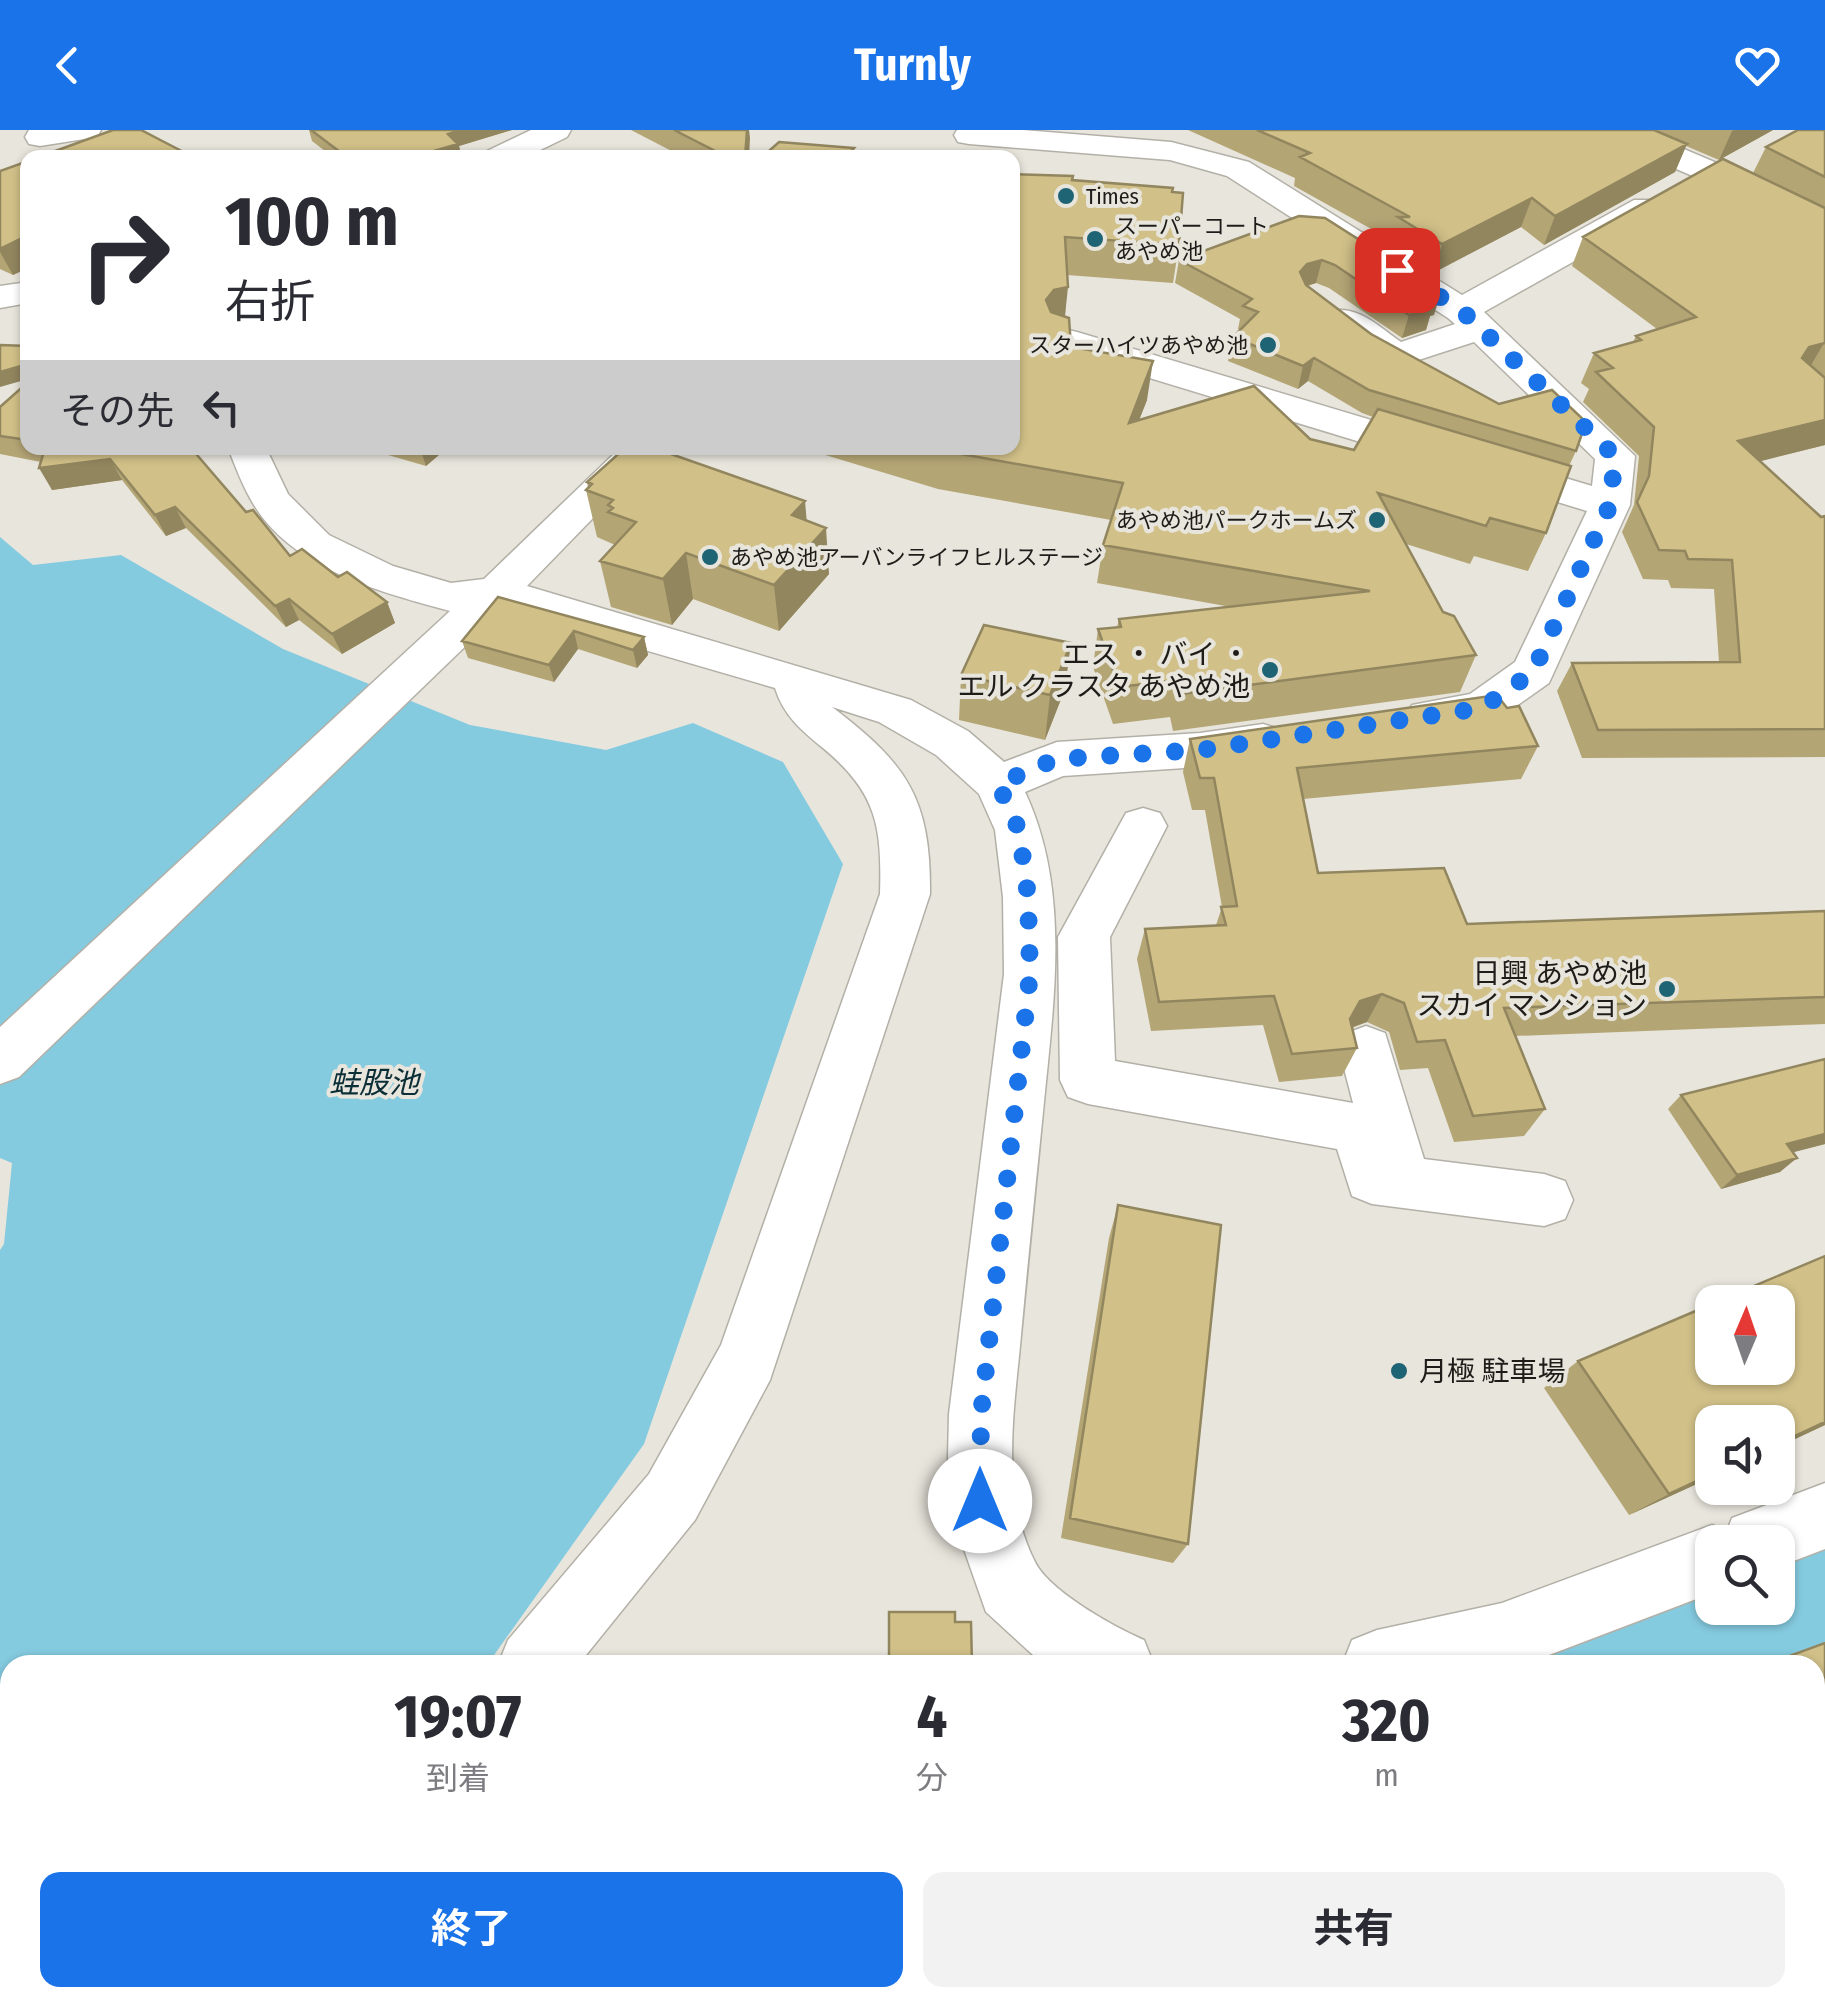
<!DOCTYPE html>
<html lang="ja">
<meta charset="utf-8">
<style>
body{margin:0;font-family:"Fira Sans Condensed","Noto Sans JP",sans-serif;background:#f2f2f3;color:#2b2b33;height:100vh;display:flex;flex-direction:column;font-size:38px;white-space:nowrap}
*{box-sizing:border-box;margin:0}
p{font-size:32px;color:#7c7c81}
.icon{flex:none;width:55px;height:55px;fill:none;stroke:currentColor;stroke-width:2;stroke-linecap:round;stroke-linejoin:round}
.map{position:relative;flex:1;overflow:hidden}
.sheet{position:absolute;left:0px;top:1525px;width:1825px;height:352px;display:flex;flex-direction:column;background:#fff;border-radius:30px 30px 0 0;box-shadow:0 2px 8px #0004}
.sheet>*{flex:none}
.guide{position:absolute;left:20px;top:20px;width:1000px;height:305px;border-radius:20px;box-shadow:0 2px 8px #0004;background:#fff;color:#2b2b33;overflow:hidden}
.needle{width:65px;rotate:2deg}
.tools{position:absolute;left:1695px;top:1155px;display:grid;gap:20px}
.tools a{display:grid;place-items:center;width:100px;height:100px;border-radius:20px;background:#fff;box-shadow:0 2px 8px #0004;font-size:50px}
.pin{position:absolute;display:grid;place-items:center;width:85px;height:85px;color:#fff;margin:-42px;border-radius:20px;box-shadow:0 5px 15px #0006}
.me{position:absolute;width:110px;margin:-55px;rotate:0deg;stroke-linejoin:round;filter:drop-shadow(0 0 8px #0008)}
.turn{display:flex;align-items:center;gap:35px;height:210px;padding:0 40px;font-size:45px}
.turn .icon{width:130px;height:130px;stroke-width:2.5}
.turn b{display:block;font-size:70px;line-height:85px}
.then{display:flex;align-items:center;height:95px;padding:0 40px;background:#0003;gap:20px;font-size:38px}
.eta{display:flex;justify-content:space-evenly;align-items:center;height:170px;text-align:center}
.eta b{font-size:60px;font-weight:700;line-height:70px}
.button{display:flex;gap:20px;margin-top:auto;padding:20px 40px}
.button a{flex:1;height:115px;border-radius:20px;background:#1a73e8;color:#fff;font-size:40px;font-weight:700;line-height:115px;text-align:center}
.button a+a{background:#f2f2f3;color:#2b2b33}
header{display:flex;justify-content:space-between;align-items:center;height:130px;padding:0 40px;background:#1a73e8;color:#fff;font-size:45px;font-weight:700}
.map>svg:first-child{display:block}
.water{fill:#85cbe0}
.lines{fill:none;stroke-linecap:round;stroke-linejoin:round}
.river{fill:#85cbe0;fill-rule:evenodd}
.minor-casing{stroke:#b3b0a7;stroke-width:3}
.minor{fill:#fff;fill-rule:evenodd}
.wall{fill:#b4a575}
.shaded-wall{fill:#92865f}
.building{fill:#d1c088;stroke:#92865f;stroke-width:2.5}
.route{stroke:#1a73e8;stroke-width:18;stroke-dasharray:0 32.4}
.poi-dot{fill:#1f6475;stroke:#e8e5dc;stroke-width:4}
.labels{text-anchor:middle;stroke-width:8;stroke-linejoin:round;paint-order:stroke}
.far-poi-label{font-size:22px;fill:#1d1c19;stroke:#e8e5dc;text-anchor:start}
.poi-label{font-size:28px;fill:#1d1c19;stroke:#e8e5dc;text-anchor:end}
.water-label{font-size:30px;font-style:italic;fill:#0b2e37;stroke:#e8e5dc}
</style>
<header><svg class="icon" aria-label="back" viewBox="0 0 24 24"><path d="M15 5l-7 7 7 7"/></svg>Turnly<svg class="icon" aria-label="heart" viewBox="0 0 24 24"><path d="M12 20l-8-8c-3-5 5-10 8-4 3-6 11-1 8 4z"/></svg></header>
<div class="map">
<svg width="1825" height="1876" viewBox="0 0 1825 1876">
<rect width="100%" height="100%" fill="#e8e5dc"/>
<path class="water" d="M 0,407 L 33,435 L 121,425 L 283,519 L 470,595 L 606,620 L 693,593 L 783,632 L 843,734 L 644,1314 L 487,1535 L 10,1535 L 10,1868 L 105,1868 L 87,1876 L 0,1876 L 0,1120 L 4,1114 L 12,1033 L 0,1028 Z"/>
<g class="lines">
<path class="river" d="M 1825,1403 L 1825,1525 L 1793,1535 L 1537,1535 L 1555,1491 L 1599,1473 L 1712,1438 L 1712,1478 L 1778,1478 L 1778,1418 Z
M 856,1868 L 999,1868 L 996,1876 L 853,1876 Z"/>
<g class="minor-casing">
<path id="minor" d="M 29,0 L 101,0 L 97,7 L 40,16 L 29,14 L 25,7 Z
M 531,0 L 571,0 L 567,7 L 524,28 L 483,28 L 487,21 Z
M 957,0 L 1023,0 L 1171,12 L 1249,32 L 1462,165 L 1634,70 L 1658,70 L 1662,77 L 1658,84 L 1484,182 L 1635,326 L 1630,375 L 1549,553 L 1498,589 L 1428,602 L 1412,597 L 1405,586 L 1412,575 L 1470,564 L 1515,532 L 1587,381 L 1051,218 L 1046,210 L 1051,202 L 1064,199 L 1077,202 L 1592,356 L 1595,329 L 1474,212 L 1397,237 L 1384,234 L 1326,189 L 1331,181 C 1359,175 1380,198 1401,212 L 1455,194 L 1448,188 L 1227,46 L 1170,30 L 969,14 L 958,12 L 954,5 Z
M 1598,0 L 1639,0 L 1731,39 L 1825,88 L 1825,111 L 1709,53 L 1602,7 Z
M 28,152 L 28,173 L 0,178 L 0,156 Z
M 228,318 L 266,318 L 288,364 L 329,405 L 393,436 L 451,453 L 484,449 L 620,318 L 661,318 L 527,456 L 911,570 L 968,601 L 1004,632 L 1057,612 L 1200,603 L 1263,594 L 1279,599 L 1286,611 L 1279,623 L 1200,637 L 1063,646 L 1025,662 C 1072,762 1053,876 1043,982 C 1035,1060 1027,1138 1020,1216 C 1013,1288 1001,1365 1035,1432 C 1049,1461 1114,1497 1144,1510 L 1154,1535 L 1044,1535 L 986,1482 L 947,1371 L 949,1284 L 1004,844 L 1003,767 L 995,700 L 979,664 L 936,625 L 879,592 L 832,577 C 907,634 931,668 930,764 L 770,1250 L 695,1390 L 578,1535 L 498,1535 L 508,1510 L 649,1344 L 721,1215 L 880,764 C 882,696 877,663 823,618 C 801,600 784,586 775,558 L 504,479 L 19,947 L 0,954 L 0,897 L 450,481 C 380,462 287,438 250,368 C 241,352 235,335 228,318 Z
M 1143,678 L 1160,683 L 1167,696 L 1110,807 L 1115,931 L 1353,973 L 1339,919 L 1347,903 L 1366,896 L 1385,903 L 1424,1029 L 1544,1044 L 1565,1051 L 1573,1070 L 1565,1089 L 1544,1096 L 1372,1074 L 1352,1066 L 1337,1019 L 1088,974 L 1068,967 L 1060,950 L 1058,807 L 1126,683 Z
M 1825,1353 L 1825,1419 L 1778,1437 L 1778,1412 L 1712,1412 L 1712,1463 L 1523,1535 L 1342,1535 L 1352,1510 L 1377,1500 L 1502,1473 L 1712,1395 L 1727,1401 L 1732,1388 Z
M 326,1868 L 406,1868 L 402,1876 L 322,1876 Z"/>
</g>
<use href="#minor" class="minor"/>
</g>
<path class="wall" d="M 309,0 L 512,0 L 459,16 L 462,28 L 334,28 L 312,11 Z
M 631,0 L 749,0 L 749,28 L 685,28 Z
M 1188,0 L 1773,0 L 1719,30 L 1686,16 L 1675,42 L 1544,115 L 1521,97 L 1433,143 L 1390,115 L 1391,110 L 1294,56 L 1295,48 Z
M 1825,0 L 1825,315 L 1760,331 L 1821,387 L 1825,386 L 1825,627 L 1582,628 L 1557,561 L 1572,533 L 1719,532 L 1714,459 L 1671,458 L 1668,450 L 1643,449 L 1622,402 L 1634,375 L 1639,326 L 1583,272 L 1589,259 L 1581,253 L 1594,223 L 1633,212 L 1636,206 L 1657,199 L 1572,136 L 1583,107 L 1753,43 L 1766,17 Z
M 28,31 L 28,138 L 13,145 L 0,139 L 0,41 Z
M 1072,50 L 1179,115 L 1173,153 L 1067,145 L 1065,187 L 1071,217 L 1147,270 L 1139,290 L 1310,309 L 1354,320 L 1373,287 L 1362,283 L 1308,251 L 1298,259 L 1228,231 L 1233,207 L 1240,200 L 1238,199 L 1240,189 L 1175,153 L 1179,130 L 1299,86 L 1434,185 L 1430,186 L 1426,200 L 1402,208 L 1329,158 L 1316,153 L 1308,156 L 1371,204 L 1576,321 L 1569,336 L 1546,403 L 1528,441 L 1474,426 L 1470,434 L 1406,414 L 1443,482 L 1476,525 L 1460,562 L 1173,601 L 1170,587 L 1113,594 L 1093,537 L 1098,499 L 1117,497 L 1119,489 L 1231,477 L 1097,453 L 1103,415 L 1111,390 L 938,359 L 802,318 L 1012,318 Z
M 28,252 L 28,318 L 195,318 L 195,322 L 246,382 L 290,426 L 338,447 L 387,472 L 395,493 L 342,524 L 299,490 L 286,497 L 186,398 L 166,406 L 122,350 L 52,360 L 41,332 L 0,324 L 0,277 Z
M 364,318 L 447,318 L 426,336 Z
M 587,352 L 807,391 L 829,444 L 779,501 L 693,469 L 672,495 L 611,477 L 600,431 L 615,415 L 597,407 L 586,360 L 588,358 Z
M 498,467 L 644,507 L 648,525 L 637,538 L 578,519 L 554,552 L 468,528 L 462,511 Z
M 961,545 L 1065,559 L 1045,610 L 959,590 Z
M 1190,609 L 1538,616 L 1521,649 L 1303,669 L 1318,743 L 1467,794 L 1825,781 L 1825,894 L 1515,906 L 1545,979 L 1524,1006 L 1454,1012 L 1428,938 L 1400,940 L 1389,902 L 1367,892 L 1352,898 L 1357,918 L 1342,946 L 1279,952 L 1263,895 L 1151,901 L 1137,829 L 1145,799 L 1216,795 L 1222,777 L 1205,680 L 1192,680 L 1183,642 Z
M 1825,929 L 1825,1014 L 1793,1022 L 1780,1042 L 1721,1059 L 1668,979 L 1681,965 Z
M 1118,1075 L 1188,1414 L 1173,1433 L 1061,1408 L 1109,1108 Z
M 1825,1126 L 1825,1295 L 1778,1317 L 1778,1292 L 1712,1292 L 1712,1347 L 1629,1385 L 1544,1258 L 1578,1231 Z
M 1825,1512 L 1825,1762 L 1815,1535 L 1761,1535 Z
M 1227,1868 L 1488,1868 L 1489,1876 L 1228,1876 Z"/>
<path class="shaded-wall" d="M 462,0 L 512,0 L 459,16 L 462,28 L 410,28 L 448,4 Z
M 747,0 L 749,0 L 750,8 L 749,28 L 745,28 Z
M 1735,0 L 1773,0 L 1719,30 L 1732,1 Z
M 1687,14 L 1675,42 L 1544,115 L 1555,86 Z
M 854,18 L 855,28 L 844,28 Z
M 1532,68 L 1521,97 L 1433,143 L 1442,114 Z
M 28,105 L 28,138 L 13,145 L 0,122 L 0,119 Z
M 1322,130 L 1316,153 L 1302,157 L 1300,142 L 1307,134 Z
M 1068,157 L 1064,195 L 1050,198 L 1046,170 L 1054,160 Z
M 1441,162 L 1434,185 L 1430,186 L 1426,200 L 1402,208 L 1409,185 L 1422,169 Z
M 1824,213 L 1807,242 L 1792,247 L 1809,217 Z
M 1314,228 L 1308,251 L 1298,259 L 1303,236 Z
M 1153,231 L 1147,270 L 1123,331 L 1129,293 Z
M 28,234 L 28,249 L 0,257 L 0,242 Z
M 1825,290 L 1825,315 L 1722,341 L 1738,311 Z
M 420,318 L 447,318 L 426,336 Z
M 110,329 L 122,350 L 52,360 L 39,338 Z
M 805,371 L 809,417 L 826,398 L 829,444 L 779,501 L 774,455 L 792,385 Z
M 175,377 L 186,398 L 166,406 L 155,385 Z
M 686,423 L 693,469 L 672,495 L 663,449 Z
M 289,469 L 299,490 L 286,497 L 275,476 Z
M 387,472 L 395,493 L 342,524 L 332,504 Z
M 574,501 L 578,519 L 554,552 L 549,535 Z
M 644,507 L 648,525 L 637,538 L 633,520 Z
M 1071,513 L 1065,559 L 1045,610 L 1050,565 Z
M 1382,864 L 1367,892 L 1346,899 L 1336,917 L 1360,871 Z
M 1825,1004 L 1825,1014 L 1771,1028 L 1787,1014 Z
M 1797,1028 L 1780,1042 L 1721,1059 L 1737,1045 Z
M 1825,1292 L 1825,1295 L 1778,1317 L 1778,1314 Z
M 1712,1344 L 1712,1347 L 1629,1385 L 1669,1364 Z"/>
<path class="building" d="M 113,0 L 141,0 L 195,28 L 36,28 Z
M 311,0 L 462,0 L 448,4 L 458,14 L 410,28 L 348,28 Z
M 674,0 L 747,0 L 745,28 L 729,28 Z
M 1257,0 L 1654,0 L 1687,14 L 1555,86 L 1532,68 L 1442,114 L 1398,87 L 1410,87 L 1300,27 L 1310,23 Z
M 1798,0 L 1825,0 L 1825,47 L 1766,17 Z
M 779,12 L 854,18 L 844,28 L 761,28 Z
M 1723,29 L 1825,78 L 1825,213 L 1809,217 L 1802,228 L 1825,248 L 1825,290 L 1738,311 L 1821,387 L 1825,386 L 1825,599 L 1598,600 L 1572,533 L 1740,532 L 1732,430 L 1688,429 L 1685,421 L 1659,420 L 1637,372 L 1649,346 L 1654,297 L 1596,242 L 1613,238 L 1594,223 L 1641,210 L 1636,206 L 1696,187 L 1583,107 Z
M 28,31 L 28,105 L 0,119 L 0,41 Z
M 1012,44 L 1073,46 L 1072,50 L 1173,58 L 1172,62 L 1183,63 L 1179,115 L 1065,107 L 1068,157 L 1054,160 L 1046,170 L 1051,182 L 1069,188 L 1071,217 L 1153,231 L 1129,293 L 1254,256 L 1310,309 L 1354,320 L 1378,279 L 1571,336 L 1546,403 L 1490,388 L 1486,396 L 1378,363 L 1443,482 L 1454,486 L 1476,525 L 1181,564 L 1178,550 L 1119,557 L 1098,499 L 1121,497 L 1119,489 L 1370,461 L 1103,415 L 1123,353 L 928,318 L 1012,318 Z
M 1299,86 L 1325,88 L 1441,162 L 1422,169 L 1433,177 L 1409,185 L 1335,135 L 1322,130 L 1307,134 L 1300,142 L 1306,155 L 1371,204 L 1499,274 L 1552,260 L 1586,292 L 1576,321 L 1369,260 L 1314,228 L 1303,236 L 1233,207 L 1258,182 L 1243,176 L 1252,169 L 1179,130 Z
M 0,215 L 28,216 L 28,234 L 0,242 Z
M 28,252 L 28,310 L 0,306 L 0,277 Z
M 45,318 L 191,318 L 246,382 L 253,380 L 290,426 L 302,419 L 338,447 L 347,442 L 387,472 L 332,504 L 289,469 L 275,476 L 175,377 L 155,385 L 110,329 L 39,338 Z
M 625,318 L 654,318 L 805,371 L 792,385 L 826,398 L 774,455 L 686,423 L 663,449 L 600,431 L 636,392 L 608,382 L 613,378 L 608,375 L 613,370 L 586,360 L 592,354 L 587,352 Z
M 498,467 L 644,507 L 633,520 L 574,501 L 549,535 L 462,511 Z
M 984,495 L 1071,513 L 1050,565 L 961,545 Z
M 1497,565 L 1507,578 L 1519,576 L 1538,616 L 1297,638 L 1318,743 L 1444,738 L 1467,794 L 1825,781 L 1825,867 L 1504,878 L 1545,979 L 1473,986 L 1445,910 L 1417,912 L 1404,873 L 1382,864 L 1360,871 L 1350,889 L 1357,918 L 1292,924 L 1274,866 L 1159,872 L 1145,799 L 1226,795 L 1221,777 L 1237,776 L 1214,648 L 1200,648 L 1190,609 Z
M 1825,929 L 1825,1004 L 1787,1014 L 1797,1028 L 1737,1045 L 1681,965 Z
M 1118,1075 L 1221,1095 L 1188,1414 L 1070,1388 Z
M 1825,1126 L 1825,1292 L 1778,1314 L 1778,1292 L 1712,1292 L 1712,1344 L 1669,1364 L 1578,1231 L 1712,1174 L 1712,1238 L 1778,1238 L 1778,1172 L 1716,1172 Z
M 889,1482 L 955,1482 L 955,1492 L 971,1492 L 972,1535 L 889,1535 Z
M 1825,1513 L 1825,1762 L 1815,1764 L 1815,1535 L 1765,1535 Z
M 1248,1868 L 1488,1868 L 1489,1876 L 1249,1876 Z"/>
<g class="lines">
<path class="route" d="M 980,1371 L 981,1284 L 1030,844 L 1028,766 L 1019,700 L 998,654 L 1056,629 L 1200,620 L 1482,578 L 1533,542 L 1610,375 L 1615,326 L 1461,180 L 1397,140"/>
</g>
<g class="poi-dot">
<circle cx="1066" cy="66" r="10"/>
<circle cx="1095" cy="109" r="10"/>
<circle cx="1268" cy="215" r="10"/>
<circle cx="1377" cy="390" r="10"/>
<circle cx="710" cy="427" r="10"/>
<circle cx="1270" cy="540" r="10"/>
<circle cx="1667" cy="859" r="10"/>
<circle cx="1399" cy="1241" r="10"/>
</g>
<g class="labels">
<g class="far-poi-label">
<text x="1086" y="74">Times</text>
<text x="1115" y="104">スーパーコート<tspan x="1115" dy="25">あやめ池</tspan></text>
<text x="1248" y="223" text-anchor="end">スターハイツあやめ池</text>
<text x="1357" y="398" text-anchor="end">あやめ池パークホームズ</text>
<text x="730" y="435">あやめ池アーバンライフヒルステージ</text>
</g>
<g class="poi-label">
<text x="1250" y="534">エス ・ バイ ・<tspan x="1250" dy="32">エル クラスタ あやめ池</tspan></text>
<text x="1647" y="853">日興 あやめ池<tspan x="1647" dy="32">スカイ マンション</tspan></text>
<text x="1419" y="1251" text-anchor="start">月極 駐車場</text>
</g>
<g class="water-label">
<text x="374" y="963">蛙股池</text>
</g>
</g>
</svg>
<div class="tools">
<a><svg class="needle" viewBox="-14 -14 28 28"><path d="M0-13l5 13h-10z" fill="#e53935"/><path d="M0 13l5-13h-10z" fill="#7c7c81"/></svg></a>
<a><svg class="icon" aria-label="sound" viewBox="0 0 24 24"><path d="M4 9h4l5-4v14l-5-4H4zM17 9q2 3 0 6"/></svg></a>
<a><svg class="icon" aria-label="search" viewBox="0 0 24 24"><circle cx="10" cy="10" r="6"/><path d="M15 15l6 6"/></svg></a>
</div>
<div class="pin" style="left:1397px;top:140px;background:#d93025"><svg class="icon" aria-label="arrive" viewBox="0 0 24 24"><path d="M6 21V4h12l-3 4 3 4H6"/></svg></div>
<svg class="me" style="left:980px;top:1371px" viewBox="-20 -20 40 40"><circle r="19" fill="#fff"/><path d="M0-13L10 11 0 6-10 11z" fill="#1a73e8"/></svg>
<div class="guide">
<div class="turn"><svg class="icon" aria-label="right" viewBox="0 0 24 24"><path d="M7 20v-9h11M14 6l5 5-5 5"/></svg><div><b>100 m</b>右折</div></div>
<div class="then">その先<svg class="icon" aria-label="left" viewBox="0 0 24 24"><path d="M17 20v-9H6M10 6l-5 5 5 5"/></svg></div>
</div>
<section class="sheet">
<div class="eta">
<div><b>19:07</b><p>到着</p></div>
<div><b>4</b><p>分</p></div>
<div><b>320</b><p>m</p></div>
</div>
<div class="button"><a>終了</a><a>共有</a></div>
</section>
</div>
